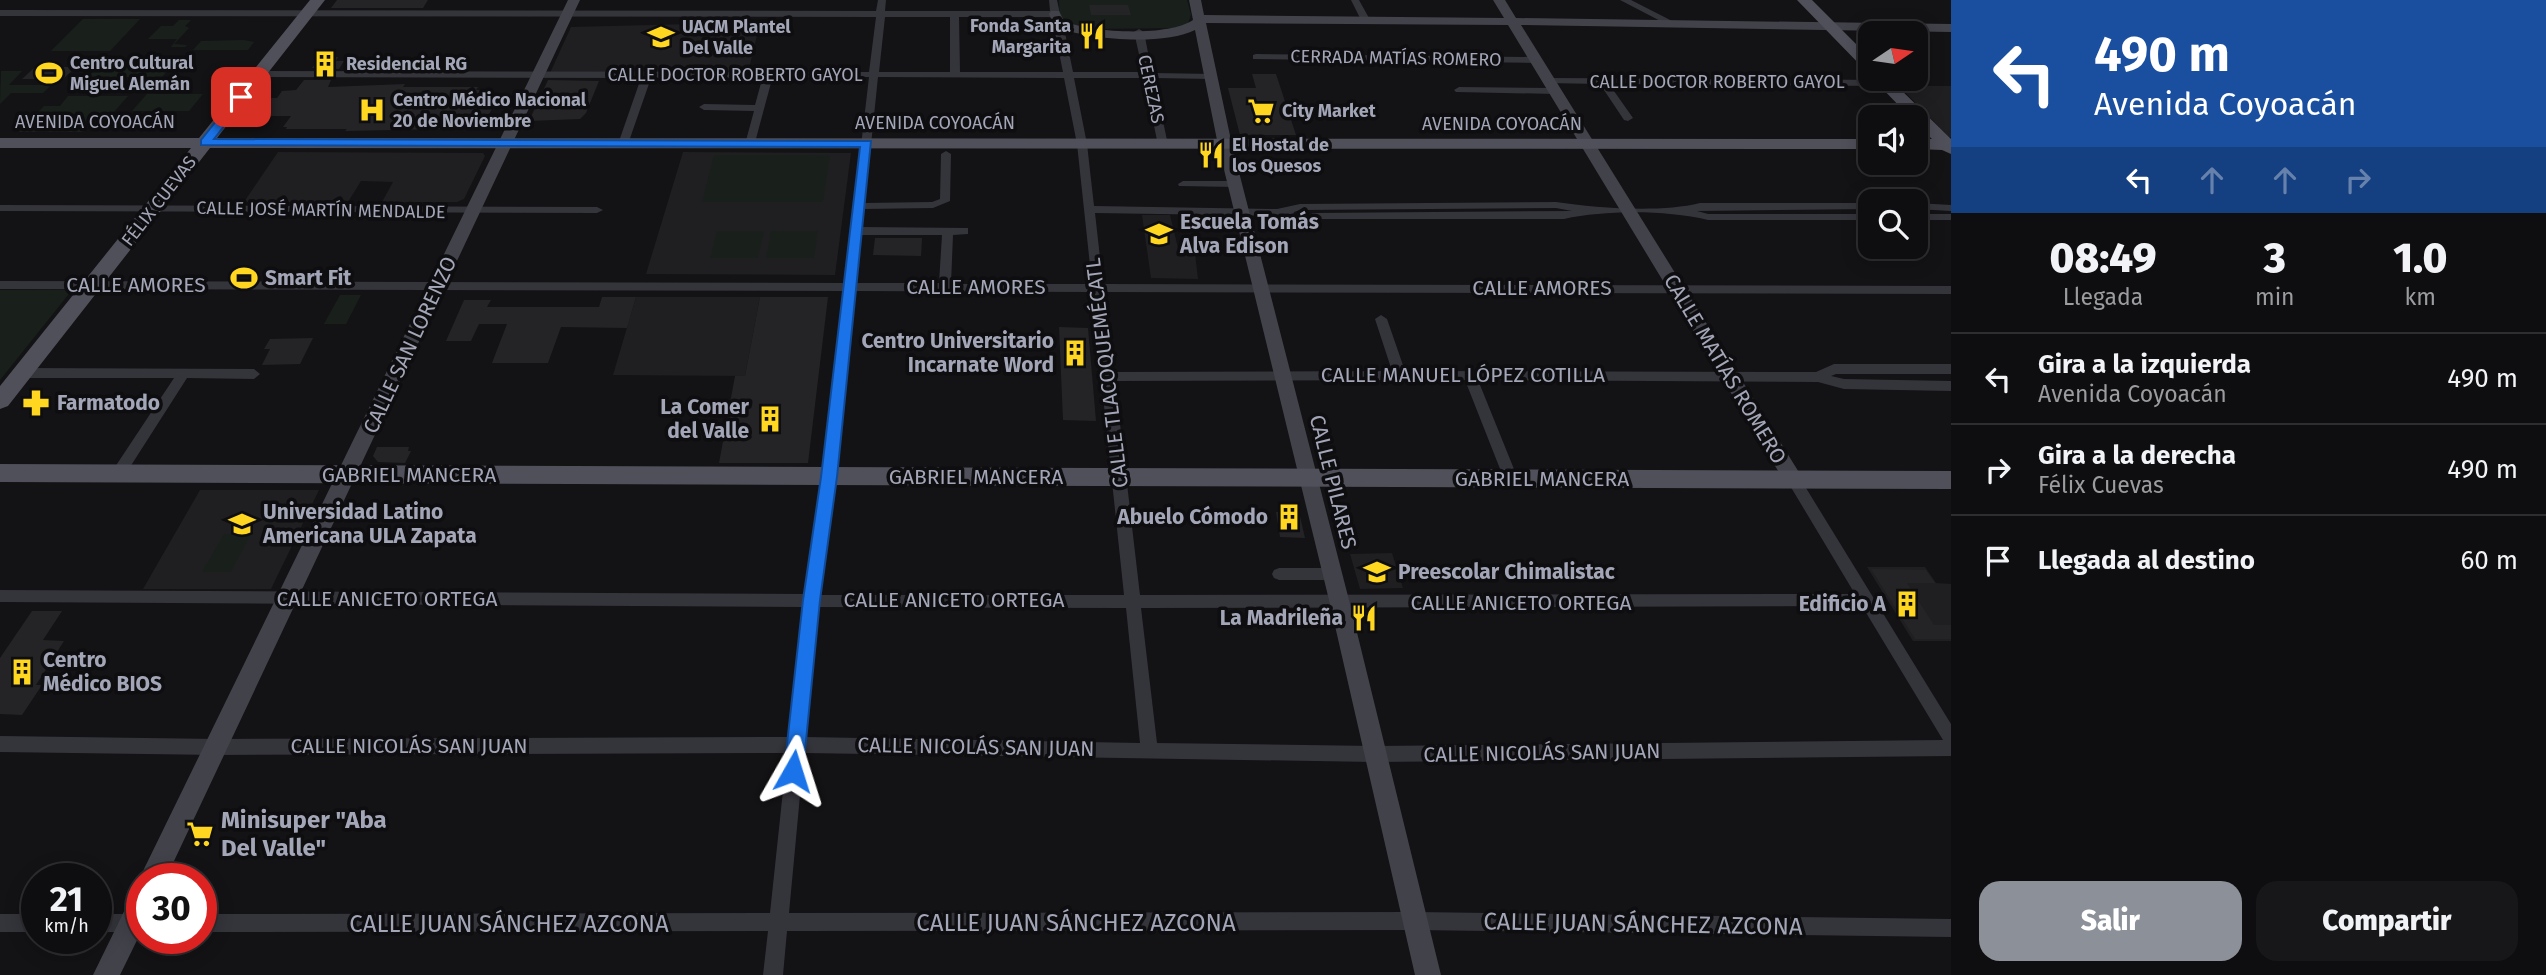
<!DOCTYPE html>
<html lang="es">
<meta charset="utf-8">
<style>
body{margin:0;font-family:"Fira Sans",sans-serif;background:#171719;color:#f1f3f6;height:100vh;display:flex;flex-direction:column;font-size:26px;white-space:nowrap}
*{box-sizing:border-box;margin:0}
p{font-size:23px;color:#9b9c9f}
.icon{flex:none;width:38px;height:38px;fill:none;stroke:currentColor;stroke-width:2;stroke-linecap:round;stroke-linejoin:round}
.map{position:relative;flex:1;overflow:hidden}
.details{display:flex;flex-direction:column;background:#0e0e10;width:595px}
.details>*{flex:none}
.banner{background:#1a4fa0;color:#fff;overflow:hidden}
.needle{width:46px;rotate:77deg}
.controls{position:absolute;left:1858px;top:21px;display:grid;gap:14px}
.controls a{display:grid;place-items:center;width:70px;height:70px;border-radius:14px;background:#0e0e10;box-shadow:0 4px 18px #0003,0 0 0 2px #2e2e30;font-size:35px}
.speed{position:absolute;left:21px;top:863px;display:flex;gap:14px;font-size:35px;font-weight:700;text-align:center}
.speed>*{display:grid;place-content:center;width:91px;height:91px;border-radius:50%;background:#0e0e10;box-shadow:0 4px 18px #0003,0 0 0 2px #2e2e30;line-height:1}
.speed small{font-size:18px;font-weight:400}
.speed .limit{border:10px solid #d22;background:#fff;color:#111}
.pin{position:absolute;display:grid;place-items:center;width:60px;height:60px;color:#fff;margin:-30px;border-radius:14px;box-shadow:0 4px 10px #0006}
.me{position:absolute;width:77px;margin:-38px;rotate:6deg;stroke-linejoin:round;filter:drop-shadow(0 0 5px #0008)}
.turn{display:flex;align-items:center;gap:24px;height:147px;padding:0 28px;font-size:32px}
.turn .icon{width:91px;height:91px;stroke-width:2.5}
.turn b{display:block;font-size:49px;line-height:60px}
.lanes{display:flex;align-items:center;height:66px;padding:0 28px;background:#0003;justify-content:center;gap:35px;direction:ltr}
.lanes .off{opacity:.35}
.eta{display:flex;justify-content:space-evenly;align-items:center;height:119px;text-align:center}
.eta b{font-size:42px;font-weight:800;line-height:49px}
.action{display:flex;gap:14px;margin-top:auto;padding:14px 28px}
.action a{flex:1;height:80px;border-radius:21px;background:#8c9099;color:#fff;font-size:28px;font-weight:800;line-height:80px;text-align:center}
.action a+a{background:#171719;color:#f1f3f6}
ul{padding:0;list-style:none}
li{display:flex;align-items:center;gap:21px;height:91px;padding:0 28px;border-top:2px solid #2e2e30}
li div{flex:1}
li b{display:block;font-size:26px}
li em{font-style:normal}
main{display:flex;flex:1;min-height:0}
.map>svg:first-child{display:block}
.built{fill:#1f1f22}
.green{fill:#19201b}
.building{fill:#242326}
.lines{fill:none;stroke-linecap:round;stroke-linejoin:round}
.street{fill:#34343b;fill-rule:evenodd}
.secondary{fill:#42424b;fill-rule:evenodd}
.primary{fill:#4f505a;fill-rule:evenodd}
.route{fill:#1a73e8;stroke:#114b97;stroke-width:2}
.labels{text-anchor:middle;stroke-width:7;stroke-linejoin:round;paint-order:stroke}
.far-poi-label{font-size:18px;font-weight:bold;fill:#a3a6b7;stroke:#0e0e10;text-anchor:start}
.far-street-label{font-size:18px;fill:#a3a6b7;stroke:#0e0e10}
.poi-label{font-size:21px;font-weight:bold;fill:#a3a6b7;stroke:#0e0e10;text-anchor:start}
.street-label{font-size:21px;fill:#a3a6b7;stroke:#0e0e10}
.near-poi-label{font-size:24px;font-weight:bold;fill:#a3a6b7;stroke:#0e0e10;text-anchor:start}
.near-street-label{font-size:24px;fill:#a3a6b7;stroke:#0e0e10}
</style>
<main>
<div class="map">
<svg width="1951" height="975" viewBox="0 0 1951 975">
<rect width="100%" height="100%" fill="#131315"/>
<path class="built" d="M 732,23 L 760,23 L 748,73 L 550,73 L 571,27 Z
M 1899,86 L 1951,86 L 1951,137 L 1949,137 Z
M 278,152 L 483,153 L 485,156 L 464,199 L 457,202 L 382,202 L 393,182 L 361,181 L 348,202 L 244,202 Z
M 683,152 L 851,153 L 835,275 L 646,274 Z
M 1142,215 L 1170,215 L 1179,252 L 1195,253 L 1198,279 L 1151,278 Z
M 636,297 L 760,297 L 745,376 L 613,375 Z
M 200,490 L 319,490 L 271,589 L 143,589 Z
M 1392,553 L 1403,588 L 1360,589 L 1350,554 Z
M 1867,567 L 1925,567 L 1936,583 L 1951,584 L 1951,641 L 1913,641 Z"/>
<path class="green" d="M 1059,0 L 1187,0 L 1191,15 L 1186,28 L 1083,29 L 1060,17 Z
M 83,19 L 140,19 L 110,51 L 51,51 Z
M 179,20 L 191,20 L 185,26 L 189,28 L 174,44 L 187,45 L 185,47 L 171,47 L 177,39 L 148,39 L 161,26 L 173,26 Z
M 244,40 L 254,42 L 248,50 L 193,50 L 201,41 Z
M 104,60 L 177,60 L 162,77 L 88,77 Z
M 1,71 L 22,71 L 9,85 L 51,85 L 43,93 L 11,93 L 0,104 Z
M 147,94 L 203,94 L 189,111 L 132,111 Z
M 68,96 L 128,96 L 113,113 L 101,113 L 84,132 L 19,132 L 44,106 L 60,106 Z
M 714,155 L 830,155 L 823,202 L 702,202 Z
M 717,231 L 764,231 L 758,258 L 710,258 Z
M 771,231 L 818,231 L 814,258 L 766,258 Z
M 0,290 L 72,290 L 0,380 Z
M 340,295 L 361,295 L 346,324 L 324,324 Z
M 224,534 L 251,534 L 231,572 L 202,572 Z"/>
<path class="building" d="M 337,0 L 428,0 L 423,8 L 331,8 Z
M 1089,5 L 1128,5 L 1131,15 L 1091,15 Z
M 320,57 L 338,57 L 336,61 L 344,61 L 339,69 L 312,68 Z
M 35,67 L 76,67 L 63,79 L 22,79 Z
M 1252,74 L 1276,74 L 1296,135 L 1240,135 L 1228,88 L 1256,88 Z
M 304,80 L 331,80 L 328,87 L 405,84 L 403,87 L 478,87 L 476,90 L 491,90 L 487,99 L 496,99 L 488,117 L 449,117 L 444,126 L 439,129 L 345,131 L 347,129 L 286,129 L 287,127 L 283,127 L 291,116 L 254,116 L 267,98 L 277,98 L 282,91 L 296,90 Z
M 548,80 L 599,81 L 586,113 L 580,119 L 529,121 Z
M 875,238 L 922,238 L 921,256 L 873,255 Z
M 602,297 L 636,297 L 627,328 L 561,327 L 548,363 L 492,363 L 507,324 L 479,324 L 471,341 L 446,341 L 464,300 L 491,300 L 487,307 L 599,307 Z
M 760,297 L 828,297 L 808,463 L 719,463 L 735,376 L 745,376 Z
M 1059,327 L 1088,328 L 1096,421 L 1063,420 Z
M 313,338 L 300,364 L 262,365 L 270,349 L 264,349 L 270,339 Z
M 377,447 L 409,447 L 408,451 L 411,451 L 405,463 L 378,462 L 373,456 Z
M 1276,512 L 1299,512 L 1305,538 L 1280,537 Z
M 1871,569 L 1926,570 L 1935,583 L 1907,583 L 1934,625 L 1951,625 L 1951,639 L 1915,639 Z
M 32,611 L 62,611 L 43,640 L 64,641 L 36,685 L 42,685 L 22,715 L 0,714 L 0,658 Z"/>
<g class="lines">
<path class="street" d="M 878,0 L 886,0 L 885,11 L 1050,11 L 1049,0 L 1057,0 L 1060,14 L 1055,17 L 959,17 L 960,72 L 1063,72 L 1053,23 L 1058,20 L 1063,23 L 1073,72 L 1143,72 L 1134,32 L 1139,29 L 1144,32 L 1152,73 L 1214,74 L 1214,78 L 1211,79 L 1154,78 L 1168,145 L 1163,148 L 1158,145 L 1144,78 L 1074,78 L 1087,144 L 1094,206 L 1277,209 L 1300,204 L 1556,202 C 1597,208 1660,213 1700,203 L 1871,203 L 1871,209 L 1697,211 L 1708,214 L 1871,214 L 1871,220 L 1708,220 C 1665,210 1607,210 1564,219 L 1313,219 L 1307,216 L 1313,213 L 1572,211 L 1556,208 L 1300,210 L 1294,212 L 1293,215 L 1289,216 L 1095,213 L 1103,284 L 1951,286 L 1951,294 L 1104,292 L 1114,372 L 1392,371 L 1375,319 L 1381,315 L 1387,319 L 1405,371 L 1816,372 L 1834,364 L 1951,364 L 1951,374 L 1836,374 L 1831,376 L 1844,379 L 1951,381 L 1951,391 L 1844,389 L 1818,382 L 1478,380 L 1518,479 L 1516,483 L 1506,483 L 1504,479 L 1465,380 L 1115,381 L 1140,595 L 1855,594 L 1786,479 L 1788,475 L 1798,475 L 1951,724 L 1951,756 L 1375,762 L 804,753 L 789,913 L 1415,912 L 1951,919 L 1951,937 L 1415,930 L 787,931 L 783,975 L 763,975 L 768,931 L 201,932 L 201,914 L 770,913 L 787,753 L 218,755 L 0,752 L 0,736 L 218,739 L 789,737 L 803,607 L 0,602 L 0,590 L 804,594 L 822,477 L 844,291 L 0,289 L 0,281 L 845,283 L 869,77 L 651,78 L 628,144 L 623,147 L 618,144 L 641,78 L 259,77 L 254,74 L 259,71 L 869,72 L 876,17 L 0,16 L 0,10 L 876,11 ZM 885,17 L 950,17 L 950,72 L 879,72 ZM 878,77 L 1064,78 L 1077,144 L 1092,284 L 951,284 L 953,235 L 968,234 L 968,228 L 862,227 L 864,209 L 933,208 L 950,201 L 951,154 L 946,151 L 941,154 L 940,199 L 932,202 L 865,203 ZM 862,235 L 942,235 L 939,283 L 856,283 ZM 856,291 L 1092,292 L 1124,595 L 819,595 L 836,477 ZM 1862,606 L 1943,740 L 1375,746 L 1157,743 L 1141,608 ZM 818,607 L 1126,608 L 1140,743 L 805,737 Z
M 1351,0 L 1359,0 L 1369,18 L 1367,20 L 1361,20 Z
M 1620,0 L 1631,0 L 1680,25 L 1672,27 Z
M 1256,54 L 1537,57 L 1542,60 L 1537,63 L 1253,59 L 1253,55 Z
M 1550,78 L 1885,80 L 1890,83 L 1885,86 L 1609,84 L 1633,118 L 1628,121 L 1624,120 L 1600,84 L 1547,83 L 1545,81 Z
M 766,80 L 771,83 L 754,146 L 746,146 L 745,144 L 754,111 L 704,110 L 699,107 L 704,104 L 755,105 L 761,83 Z
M 1459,87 L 1556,88 L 1561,91 L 1556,94 L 1456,92 L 1454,90 Z
M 1183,181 L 1235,181 L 1240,184 L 1235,187 L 1179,186 L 1178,184 Z
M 1916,203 L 1951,205 L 1951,211 L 1916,209 Z
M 0,205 L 597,207 L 603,210 L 597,213 L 0,211 Z
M 1916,214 L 1951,214 L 1951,220 L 1916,220 Z
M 22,368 L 254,369 L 260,374 L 254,379 L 187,378 L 123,478 L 113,478 L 111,474 L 113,470 L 174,378 L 22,378 L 16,373 Z
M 1279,568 L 1332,568 L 1337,570 L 1339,574 L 1337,578 L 1332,580 L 1279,580 L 1274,578 L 1272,574 L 1274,570 Z
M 0,914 L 37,914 L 37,932 L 0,932 Z
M 96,914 L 137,914 L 142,916 L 142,930 L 137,932 L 96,932 Z"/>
<path class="secondary" d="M 568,0 L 580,0 L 166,878 L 142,878 L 142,881 L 141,878 L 144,869 Z
M 1189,0 L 1201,0 L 1204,15 L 1504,18 L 1493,0 L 1505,0 L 1516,18 L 1951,24 L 1951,32 L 1521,25 L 1800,474 L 1803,479 L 1800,484 L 1793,486 L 1786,484 L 1508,25 L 1206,23 L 1232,145 L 1350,604 L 1441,975 L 1415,975 L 1330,604 L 1218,145 L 1195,30 C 1164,46 1085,40 1054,26 L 1049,14 L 1051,11 L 1059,11 L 1064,21 C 1091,33 1168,37 1193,20 Z
M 142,889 L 142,930 L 120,975 L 93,975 L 133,893 Z"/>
<path class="primary" d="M 310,0 L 325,0 L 217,138 L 1871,139 L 1871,149 L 210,148 L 8,406 L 0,409 L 0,386 L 191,148 L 0,148 L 0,138 L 199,138 Z
M 1797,0 L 1812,0 L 1871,59 L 1871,73 L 1866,71 Z
M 1873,79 L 1890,79 L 1951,139 L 1951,154 L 1942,150 L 1916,149 L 1916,139 L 1932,139 L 1916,124 L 1916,117 L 1910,117 Z
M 0,464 L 1951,471 L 1951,489 L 0,482 Z"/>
</g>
<path class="route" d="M 241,94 L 247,97 L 214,139 L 871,141 L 837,477 L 820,600 L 803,771 L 800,777 L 793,780 L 787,777 L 784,771 L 803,600 L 821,477 L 860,147 L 201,145 L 201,140 L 237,95 Z"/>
<defs>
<g id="restaurant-bare" transform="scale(2.1)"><path d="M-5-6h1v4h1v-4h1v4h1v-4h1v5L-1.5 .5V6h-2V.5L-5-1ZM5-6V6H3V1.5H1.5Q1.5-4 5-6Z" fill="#ffd721" stroke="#0e0e10" stroke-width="2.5" paint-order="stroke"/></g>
<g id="university-bare" transform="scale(2.1)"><path d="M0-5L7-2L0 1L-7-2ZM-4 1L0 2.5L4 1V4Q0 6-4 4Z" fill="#ffd721" stroke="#0e0e10" stroke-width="2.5" paint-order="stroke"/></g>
<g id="building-bare" transform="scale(2.1)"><path d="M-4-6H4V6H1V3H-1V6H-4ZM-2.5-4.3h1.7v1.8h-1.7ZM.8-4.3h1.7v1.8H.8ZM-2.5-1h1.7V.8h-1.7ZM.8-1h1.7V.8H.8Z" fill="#ffd721" stroke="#0e0e10" stroke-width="2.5" paint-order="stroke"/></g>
<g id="stadium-bare" transform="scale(2.1)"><path d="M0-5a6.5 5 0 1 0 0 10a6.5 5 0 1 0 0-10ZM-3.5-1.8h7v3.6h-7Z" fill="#ffd721" stroke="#0e0e10" stroke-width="2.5" paint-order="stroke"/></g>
<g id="hospital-bare" transform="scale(2.1)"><path d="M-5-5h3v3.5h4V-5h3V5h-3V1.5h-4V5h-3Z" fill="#ffd721" stroke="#0e0e10" stroke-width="2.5" paint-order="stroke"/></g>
<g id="supermarket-bare" transform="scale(2.1)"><path d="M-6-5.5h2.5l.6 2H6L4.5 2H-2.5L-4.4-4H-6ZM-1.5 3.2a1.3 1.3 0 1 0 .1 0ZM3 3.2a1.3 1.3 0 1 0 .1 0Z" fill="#ffd721" stroke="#0e0e10" stroke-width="2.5" paint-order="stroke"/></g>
<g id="school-bare" transform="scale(2.1)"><path d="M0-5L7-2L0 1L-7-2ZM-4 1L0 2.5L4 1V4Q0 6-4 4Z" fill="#ffd721" stroke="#0e0e10" stroke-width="2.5" paint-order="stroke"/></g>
<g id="pharmacy-bare" transform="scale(2.1)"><path d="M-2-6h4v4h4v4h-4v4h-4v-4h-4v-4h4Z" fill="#ffd721" stroke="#0e0e10" stroke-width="2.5" paint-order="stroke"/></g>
</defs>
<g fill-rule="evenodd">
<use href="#restaurant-bare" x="1092" y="36"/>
<use href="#university-bare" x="661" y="37"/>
<use href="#building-bare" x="325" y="64"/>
<use href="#stadium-bare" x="49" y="73"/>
<use href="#hospital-bare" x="372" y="110"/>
<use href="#supermarket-bare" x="1261" y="111"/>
<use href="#restaurant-bare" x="1211" y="155"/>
<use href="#school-bare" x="1159" y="234"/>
<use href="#stadium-bare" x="244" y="278"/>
<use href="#building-bare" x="1075" y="353"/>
<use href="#pharmacy-bare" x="36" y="403"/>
<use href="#building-bare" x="770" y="419"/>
<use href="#building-bare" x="1289" y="517"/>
<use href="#university-bare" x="242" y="524"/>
<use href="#school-bare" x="1377" y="572"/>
<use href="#building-bare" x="1907" y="604"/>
<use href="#restaurant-bare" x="1364" y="618"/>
<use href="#building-bare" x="22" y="672"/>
<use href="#supermarket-bare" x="200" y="834"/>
</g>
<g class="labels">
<g class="far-poi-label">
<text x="1071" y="32" text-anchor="end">Fonda Santa<tspan x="1071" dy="21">Margarita</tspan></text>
<text x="682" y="33">UACM Plantel<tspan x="682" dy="21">Del Valle</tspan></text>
<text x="70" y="69">Centro Cultural<tspan x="70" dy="21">Miguel Alemán</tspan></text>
<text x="346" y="70">Residencial RG</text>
<text x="393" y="106">Centro Médico Nacional<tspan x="393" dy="21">20 de Noviembre</tspan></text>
<text x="1282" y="117">City Market</text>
<text x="1232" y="151">El Hostal de<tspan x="1232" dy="21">los Quesos</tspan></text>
</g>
<g class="far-street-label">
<text transform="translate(1396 58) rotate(1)" y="6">CERRADA MATÍAS ROMERO</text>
<text x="735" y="81">CALLE DOCTOR ROBERTO GAYOL</text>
<text x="1717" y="88">CALLE DOCTOR ROBERTO GAYOL</text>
<text transform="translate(1151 89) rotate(78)" y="6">CEREZAS</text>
<text x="95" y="128">AVENIDA COYOACÁN</text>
<text x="935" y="129">AVENIDA COYOACÁN</text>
<text x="1502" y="130">AVENIDA COYOACÁN</text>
<text transform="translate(159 201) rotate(-52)" y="6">FÉLIX CUEVAS</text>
<text transform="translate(321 210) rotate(1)" y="6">CALLE JOSÉ MARTÍN MENDALDE</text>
</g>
<g class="poi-label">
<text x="1180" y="229">Escuela Tomás<tspan x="1180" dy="24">Alva Edison</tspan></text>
<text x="265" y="285">Smart Fit</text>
<text x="1054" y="348" text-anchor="end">Centro Universitario<tspan x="1054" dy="24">Incarnate Word</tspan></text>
<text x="57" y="410">Farmatodo</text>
<text x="749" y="414" text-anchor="end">La Comer<tspan x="749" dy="24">del Valle</tspan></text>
<text x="263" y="519">Universidad Latino<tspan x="263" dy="24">Americana ULA Zapata</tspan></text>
<text x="1268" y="524" text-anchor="end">Abuelo Cómodo</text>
<text x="1398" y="579">Preescolar Chimalistac</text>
<text x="1886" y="611" text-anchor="end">Edificio A</text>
<text x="1343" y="625" text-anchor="end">La Madrileña</text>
<text x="43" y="667">Centro<tspan x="43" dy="24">Médico BIOS</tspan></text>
</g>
<g class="street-label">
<text x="136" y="292">CALLE AMORES</text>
<text x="976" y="294">CALLE AMORES</text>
<text x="1542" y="295">CALLE AMORES</text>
<text transform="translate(410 345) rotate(-65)" y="7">CALLE SAN LORENZO</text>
<text transform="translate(1725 369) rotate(59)" y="7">CALLE MATÍAS ROMERO</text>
<text transform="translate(1107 373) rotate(-97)" y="7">CALLE TLACOQUEMÉCATL</text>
<text x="1463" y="382">CALLE MANUEL LÓPEZ COTILLA</text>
<text x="409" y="482">GABRIEL MANCERA</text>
<text x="976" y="484">GABRIEL MANCERA</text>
<text x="1542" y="486">GABRIEL MANCERA</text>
<text transform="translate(1333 482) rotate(76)" y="7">CALLE PILARES</text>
<text x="387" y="606">CALLE ANICETO ORTEGA</text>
<text x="954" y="607">CALLE ANICETO ORTEGA</text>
<text x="1521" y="610">CALLE ANICETO ORTEGA</text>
<text x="409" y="753">CALLE NICOLÁS SAN JUAN</text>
<text transform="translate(976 747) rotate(1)" y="7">CALLE NICOLÁS SAN JUAN</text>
<text transform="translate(1542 753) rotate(-1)" y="7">CALLE NICOLÁS SAN JUAN</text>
</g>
<g class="near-poi-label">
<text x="221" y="828">Minisuper "Aba<tspan x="221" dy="28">Del Valle"</tspan></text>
</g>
<g class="near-street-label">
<text x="1076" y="931">CALLE JUAN SÁNCHEZ AZCONA</text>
<text x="509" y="932">CALLE JUAN SÁNCHEZ AZCONA</text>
<text transform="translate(1643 924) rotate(1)" y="8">CALLE JUAN SÁNCHEZ AZCONA</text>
</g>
</g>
</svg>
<div class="controls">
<a><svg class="needle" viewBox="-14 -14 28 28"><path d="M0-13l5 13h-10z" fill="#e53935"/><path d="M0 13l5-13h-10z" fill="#9b9c9f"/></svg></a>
<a><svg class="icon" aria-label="sound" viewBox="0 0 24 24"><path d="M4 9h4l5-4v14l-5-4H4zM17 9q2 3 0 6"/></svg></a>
<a><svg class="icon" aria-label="search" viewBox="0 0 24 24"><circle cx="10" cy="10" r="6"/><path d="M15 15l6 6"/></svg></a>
</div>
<div class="speed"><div>21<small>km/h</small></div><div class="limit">30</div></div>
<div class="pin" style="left:241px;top:97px;background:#d93025"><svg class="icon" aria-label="arrive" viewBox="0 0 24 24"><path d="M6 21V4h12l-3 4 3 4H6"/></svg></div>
<svg class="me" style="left:793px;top:771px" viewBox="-20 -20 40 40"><path d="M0-17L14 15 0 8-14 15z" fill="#1a73e8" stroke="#fff" stroke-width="4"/></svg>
</div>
<section class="details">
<div class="banner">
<div class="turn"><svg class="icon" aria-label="left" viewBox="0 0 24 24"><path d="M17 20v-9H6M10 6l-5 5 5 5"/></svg><div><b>490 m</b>Avenida Coyoacán</div></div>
<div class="lanes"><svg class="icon" aria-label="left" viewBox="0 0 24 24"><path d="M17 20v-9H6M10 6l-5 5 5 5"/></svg><svg class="icon off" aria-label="ahead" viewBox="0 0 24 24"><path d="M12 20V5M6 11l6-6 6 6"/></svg><svg class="icon off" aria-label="ahead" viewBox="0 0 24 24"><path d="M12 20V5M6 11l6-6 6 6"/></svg><svg class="icon off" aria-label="right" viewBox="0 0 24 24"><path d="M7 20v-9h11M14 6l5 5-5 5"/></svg></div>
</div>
<div class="eta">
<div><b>08:49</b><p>Llegada</p></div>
<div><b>3</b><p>min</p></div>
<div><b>1.0</b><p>km</p></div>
</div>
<ul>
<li><svg class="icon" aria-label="left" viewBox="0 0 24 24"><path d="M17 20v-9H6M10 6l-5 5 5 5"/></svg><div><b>Gira a la izquierda</b><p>Avenida Coyoacán</p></div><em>490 m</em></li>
<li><svg class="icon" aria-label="right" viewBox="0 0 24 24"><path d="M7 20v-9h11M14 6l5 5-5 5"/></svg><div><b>Gira a la derecha</b><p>Félix Cuevas</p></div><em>490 m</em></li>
<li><svg class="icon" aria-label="arrive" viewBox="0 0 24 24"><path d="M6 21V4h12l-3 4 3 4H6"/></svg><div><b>Llegada al destino</b></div><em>60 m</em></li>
</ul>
<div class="action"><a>Salir</a><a>Compartir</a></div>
</section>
</main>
